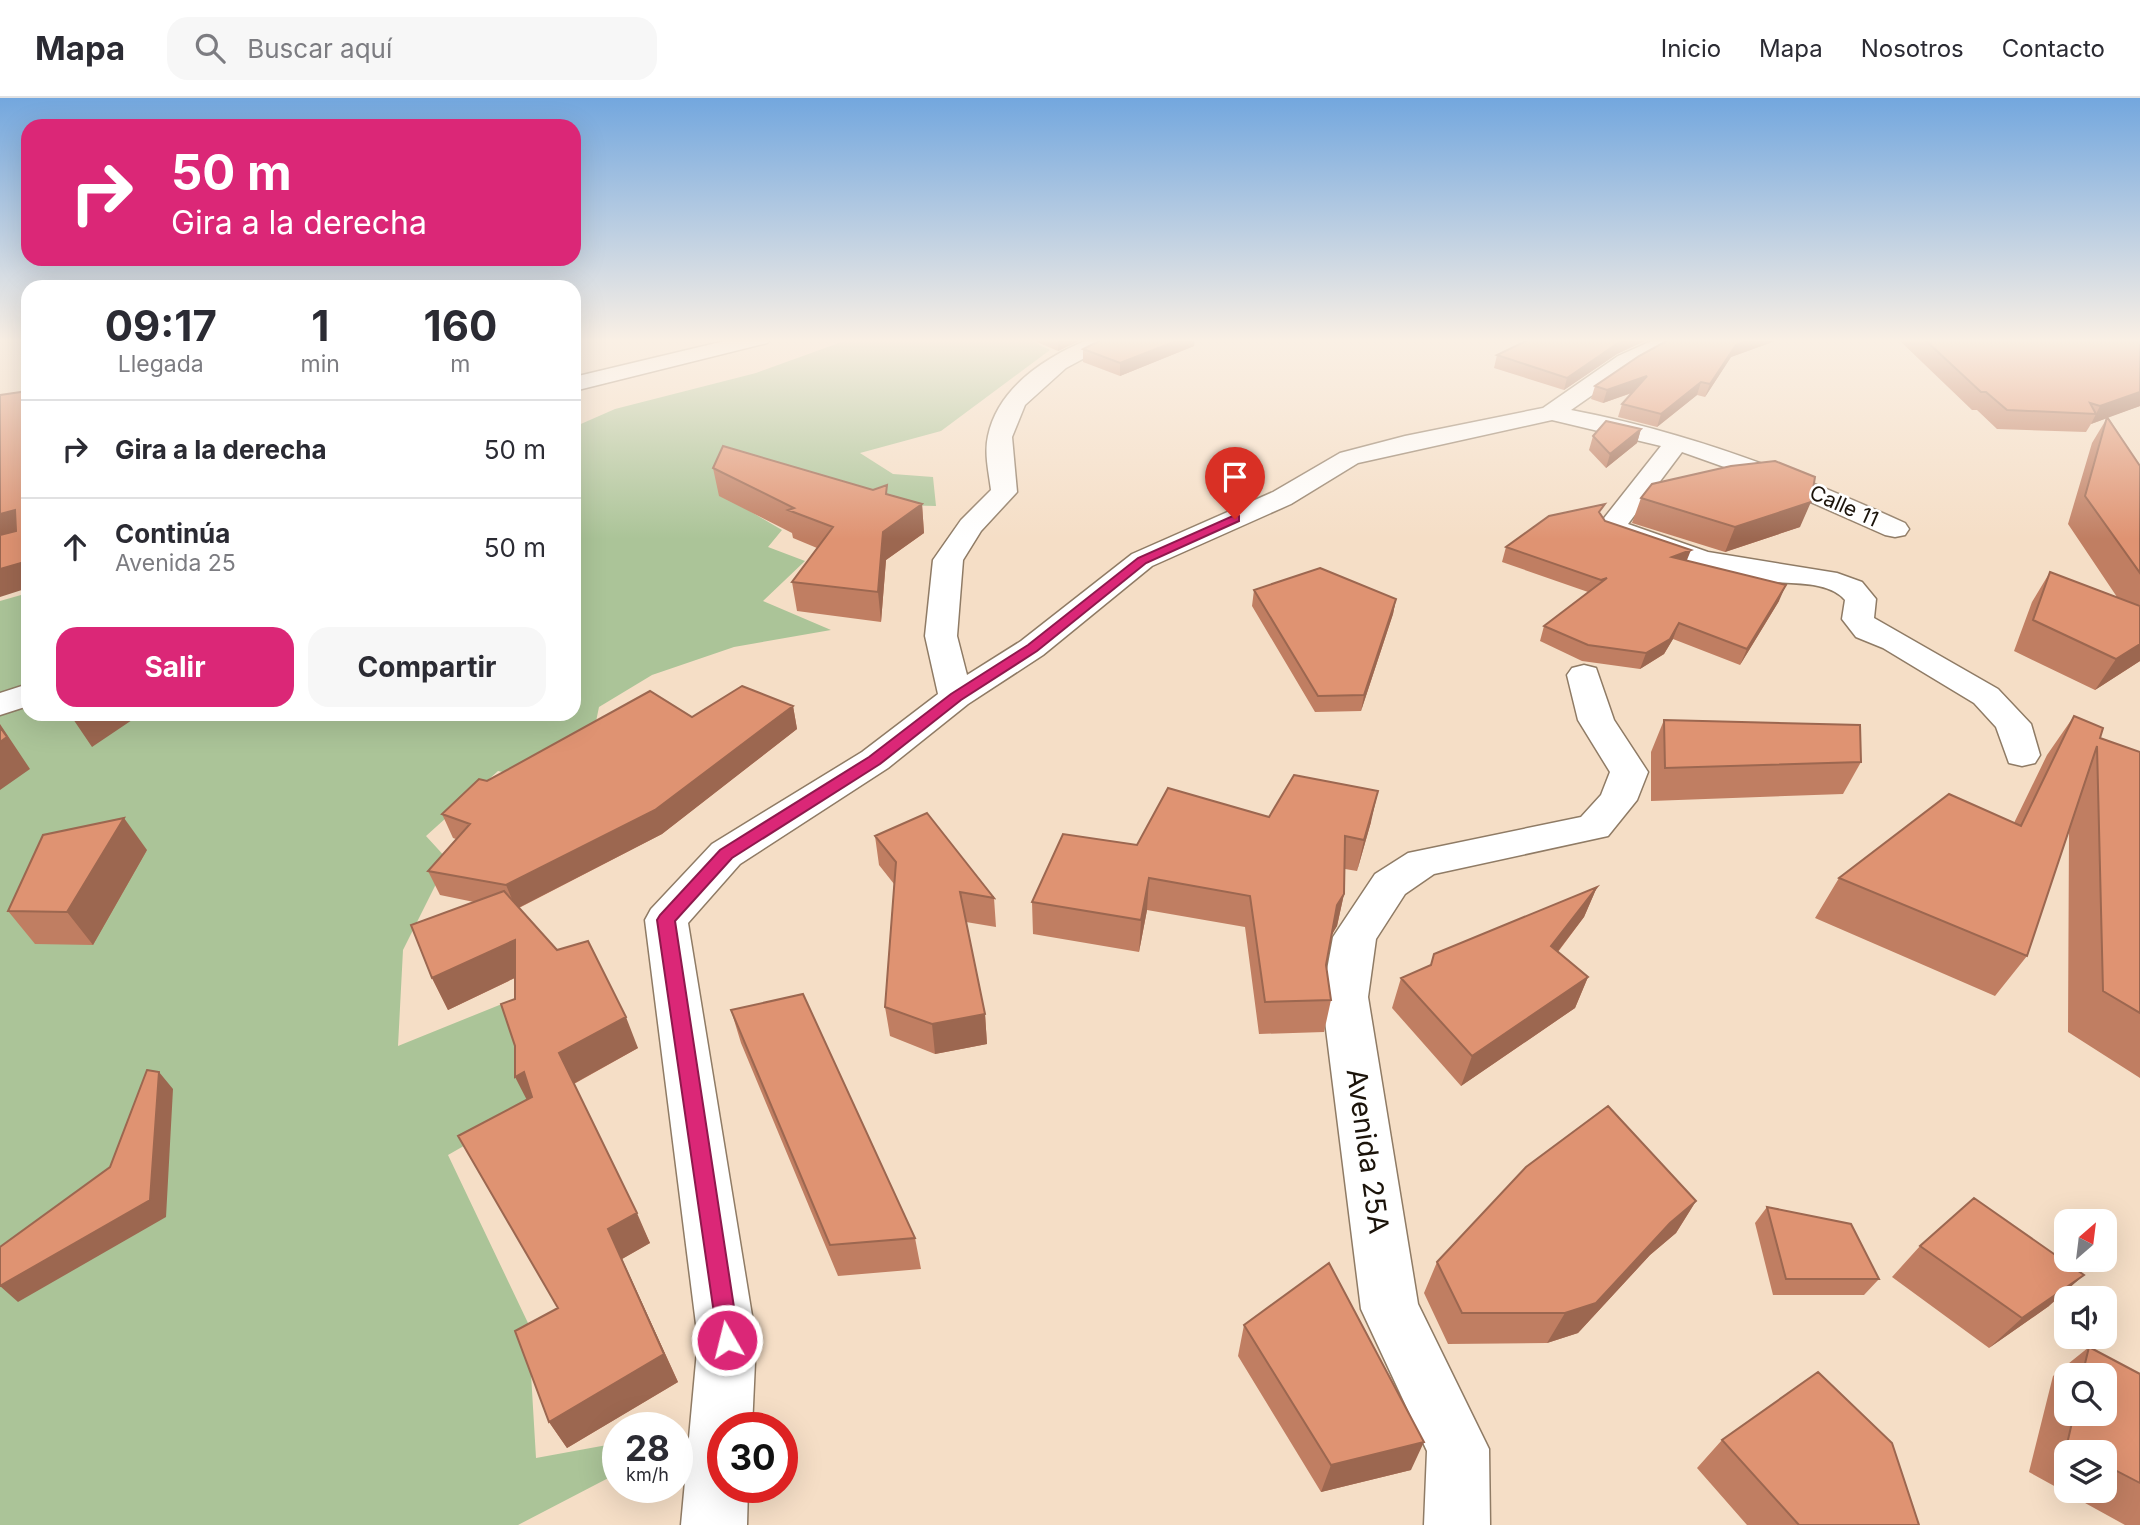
<!DOCTYPE html>
<html lang="es">
<meta charset="utf-8">
<style>
body{margin:0;font-family:Inter,sans-serif;background:#f7f7f7;color:#2b2b33;height:100vh;display:flex;flex-direction:column;font-size:26px;white-space:nowrap}
*{box-sizing:border-box;margin:0}
p{font-size:23px;color:#7c7c81}
.icon{flex:none;width:38px;height:38px;fill:none;stroke:currentColor;stroke-width:2;stroke-linecap:round;stroke-linejoin:round}
.map{position:relative;flex:1;overflow:hidden}
.panel{position:absolute;left:21px;top:182px;width:560px;height:441px;display:flex;flex-direction:column;background:#fff;border-radius:21px;box-shadow:0 7px 28px #0002}
.panel>*{flex:none}
.banner{position:absolute;left:21px;top:21px;width:560px;height:147px;border-radius:21px;box-shadow:0 7px 28px #0002;background:#db2777;color:#fff;overflow:hidden}
.needle{width:46px;rotate:28deg}
.tools{position:absolute;left:2054px;top:1111px;display:grid;gap:14px}
.tools a{display:grid;place-items:center;width:63px;height:63px;border-radius:14px;background:#fff;box-shadow:0 7px 28px #0002;font-size:35px}
.speed{position:absolute;left:602px;top:1314px;display:flex;gap:14px;font-size:35px;font-weight:700;text-align:center}
.speed>*{display:grid;place-content:center;width:91px;height:91px;border-radius:50%;background:#fff;box-shadow:0 7px 28px #0002;line-height:1}
.speed small{font-size:18px;font-weight:400}
.speed .limit{border:10px solid #d22;background:#fff;color:#111}
.pin{position:absolute;display:grid;place-items:center;width:60px;height:60px;color:#fff;margin:-72px -30px;border-radius:50% 50% 50% 0;rotate:-45deg;box-shadow:0 0 7px #0007}
.pin .icon{rotate:45deg}
.me{position:absolute;width:77px;margin:-38px;rotate:352deg;stroke-linejoin:round;filter:drop-shadow(0 0 5px #0008)}
.turn{display:flex;align-items:center;gap:24px;height:147px;padding:0 35px;font-size:32px}
.turn .icon{width:91px;height:91px;stroke-width:2.5}
.turn b{display:block;font-size:49px;line-height:60px}
.eta{display:flex;justify-content:space-evenly;align-items:center;height:119px;text-align:center}
.eta b{font-size:42px;font-weight:700;line-height:49px}
.cta{display:flex;gap:14px;margin-top:auto;padding:14px 35px}
.cta a{flex:1;height:80px;border-radius:21px;background:#db2777;color:#fff;font-size:28px;font-weight:700;line-height:80px;text-align:center}
.cta a+a{background:#f7f7f7;color:#2b2b33}
ul{padding:0;list-style:none}
li{display:flex;align-items:center;gap:21px;height:98px;padding:0 35px;border-top:2px solid #e1e1e2}
li div{flex:1}
li b{display:block;font-size:26px}
li em{font-style:normal}
header{display:flex;align-items:center;gap:42px;box-sizing:border-box;height:98px;padding:0 35px;background:#fff;border-bottom:2px solid #e1e1e2}
header strong{font-size:33px}
nav{display:flex;gap:38px;margin-inline-start:auto;font-size:24px}
.search{width:490px;height:63px;background:#f7f7f7;display:flex;align-items:center;gap:18px;box-sizing:border-box;padding:0 24px;border-radius:21px;color:#7c7c81;font-size:26px}
.map>svg:first-child{display:block}
.green{fill:#abc498}
.lines{fill:none;stroke-linecap:round;stroke-linejoin:round}
.minor-casing{stroke:#8f7b65;stroke-width:3}
.minor{fill:#fff;fill-rule:evenodd}
.wall{fill:#c07e62;fill-rule:evenodd}
.shaded-wall{fill:#9c6750}
.building{fill:#df9372;stroke:#9c6750;stroke-width:2}
.route{fill:#db2777;stroke:#8e194d;stroke-width:2}
.labels{text-anchor:middle;stroke-width:5;stroke-linejoin:round;paint-order:stroke}
.far-street-label{font-size:21px;fill:#1b130a;stroke:#fff}
.near-street-label{font-size:28px;fill:#1b130a;stroke:#fff}
</style>
<header>
<strong>Mapa</strong>
<div class="search"><svg class="icon" aria-label="search" viewBox="0 0 24 24"><circle cx="10" cy="10" r="6"/><path d="M15 15l6 6"/></svg>Buscar aquí</div>
<nav><a>Inicio</a><a>Mapa</a><a>Nosotros</a><a>Contacto</a></nav>
</header>
<div class="map">
<svg width="2140" height="1427" viewBox="0 0 2140 1427">
<rect width="100%" height="100%" fill="#f5dec6"/>
<path class="green" d="M 850,241 L 1028,241 L 1050,252 L 941,333 L 860,355 L 893,376 L 933,379 L 936,408 L 858,406 L 743,409 L 782,432 L 768,449 L 805,463 L 763,503 L 831,532 L 734,549 L 652,577 L 599,609 L 593,638 L 531,680 L 498,673 L 426,738 L 448,762 L 403,852 L 398,948 L 529,895 L 539,1005 L 448,1057 L 528,1225 L 536,1360 L 618,1345 L 618,1375 L 518,1427 L 0,1427 L 0,503 L 28,495 L 28,616 L 574,616 L 574,329 L 615,311 L 756,275 Z"/>
<g class="lines">
<g class="minor-casing">
<path id="minor" d="M 733,241 L 770,241 L 767,245 L 574,293 L 574,279 Z
M 1090,241 L 1120,241 L 1066,270 L 1025,307 L 1012,339 L 1017,394 L 981,433 L 963,462 L 957,538 L 967,577 L 1021,543 L 1132,456 L 1273,394 L 1340,355 L 1405,338 L 1543,310 L 1618,258 L 1656,241 L 1683,241 L 1634,268 L 1571,312 C 1688,334 1797,376 1905,425 L 1909,431 L 1905,437 L 1895,439 L 1885,437 L 1761,382 L 1682,354 L 1628,426 L 1708,454 L 1837,475 L 1862,484 L 1876,501 L 1874,520 L 1998,591 L 2031,626 L 2040,657 L 2035,665 L 2022,668 L 2009,665 L 1996,629 L 1974,605 L 1883,550 L 1856,539 L 1842,521 L 1845,502 C 1830,484 1796,486 1773,484 C 1713,477 1658,456 1601,435 L 1597,429 L 1661,348 L 1552,322 L 1358,365 L 1291,406 L 1152,468 L 1043,557 L 968,606 L 888,670 L 740,766 L 688,825 L 756,1242 L 752,1330 L 723,1330 L 723,1390 L 748,1390 L 747,1427 L 681,1427 L 698,1242 L 645,822 L 651,811 L 712,746 L 862,654 L 938,596 L 925,538 L 933,462 L 961,422 L 991,392 C 989,375 984,356 988,338 C 998,289 1047,258 1090,241 Z
M 1584,567 L 1596,570 L 1614,622 L 1648,674 L 1637,702 L 1608,738 L 1434,776 L 1405,796 L 1376,841 L 1368,899 L 1418,1206 L 1489,1351 L 1490,1427 L 1424,1427 L 1427,1353 L 1361,1211 L 1322,899 L 1333,839 L 1375,776 L 1408,755 L 1581,719 L 1601,697 L 1610,674 L 1578,622 L 1567,577 L 1572,570 Z
M 28,586 L 28,608 L 0,617 L 0,595 Z"/>
</g>
<use href="#minor" class="minor"/>
</g>
<path class="wall" d="M 1030,241 L 1083,241 L 1058,253 Z
M 1530,241 L 1649,241 L 1617,256 L 1564,292 L 1494,270 L 1497,257 Z
M 1670,241 L 1781,241 L 1731,259 L 1705,299 L 1697,297 L 1657,329 L 1618,319 L 1622,306 L 1632,295 L 1603,305 L 1591,301 L 1595,288 Z
M 1898,241 L 2140,241 L 2140,308 L 2108,319 L 2140,368 L 2140,563 L 2095,592 L 2014,553 L 2032,504 L 2050,474 L 2117,499 L 2068,426 L 2092,345 L 2107,320 L 2091,326 L 2086,334 L 1997,331 L 1977,312 L 1972,312 Z
M 1194,248 L 1120,278 L 1083,264 L 1083,251 Z
M 1641,331 L 1637,345 L 1606,370 L 1589,352 L 1593,338 Z
M 713,370 L 888,396 L 922,406 L 924,435 L 886,462 L 881,524 L 797,513 L 792,484 L 817,450 L 793,440 L 792,435 L 719,398 Z
M 1641,400 L 1800,429 L 1725,454 L 1632,425 Z
M 1601,418 L 1605,423 L 1687,463 L 1779,503 L 1740,567 L 1673,541 L 1664,556 L 1640,571 L 1582,563 L 1540,543 L 1544,528 L 1588,494 L 1502,464 L 1506,449 Z
M 1254,492 L 1396,501 L 1393,516 L 1361,613 L 1315,614 L 1252,508 Z
M 793,608 L 797,631 L 662,736 L 519,810 L 638,950 L 574,986 L 650,1145 L 622,1161 L 678,1284 L 567,1350 L 549,1324 L 558,1210 L 527,1002 L 515,901 L 515,880 L 448,912 L 432,880 L 474,804 L 440,797 L 428,773 L 456,741 L 453,740 L 442,716 L 487,683 L 692,619 Z
M 185,616 L 219,616 L 203,623 Z
M 2074,618 L 2100,640 L 2140,654 L 2140,980 L 2068,934 L 2069,733 L 2027,858 L 1995,898 L 1815,820 L 1839,780 L 2014,725 L 2047,657 Z
M 1664,622 L 1861,664 L 1843,696 L 1651,703 L 1651,654 Z
M 1269,719 L 1371,724 L 1357,773 L 1345,771 L 1344,796 L 1337,828 L 1332,837 L 1326,867 L 1331,902 L 1324,934 L 1259,936 L 1245,829 L 1147,812 L 1139,854 L 1033,836 L 1032,804 L 1137,747 Z
M 875,738 L 994,800 L 996,829 L 966,824 L 985,916 L 987,946 L 935,956 L 890,938 L 885,909 L 894,786 L 879,767 Z
M 147,752 L 93,847 L 35,846 L 8,813 Z
M 1597,789 L 1584,819 L 1558,854 L 1588,879 L 1575,910 L 1461,988 L 1392,910 L 1401,880 L 1431,867 Z
M 731,912 L 915,1140 L 921,1171 L 838,1178 L 741,945 Z
M 1696,1103 L 1676,1135 L 1650,1157 L 1578,1235 L 1547,1245 L 1448,1246 L 1424,1195 L 1437,1164 Z
M 1767,1109 L 1879,1181 L 1864,1197 L 1773,1197 L 1755,1125 Z
M 1920,1148 L 2049,1208 L 1989,1250 L 1892,1179 Z
M 1244,1227 L 1411,1372 L 1321,1394 L 1238,1258 Z
M 2089,1249 L 2140,1276 L 2140,1427 L 2125,1427 L 2029,1374 L 2053,1278 ZM 2067,1278 L 2105,1278 L 2105,1316 L 2067,1316 ZM 2067,1354 L 2105,1354 L 2105,1393 L 2067,1393 Z
M 1722,1342 L 1919,1427 L 1747,1427 L 1697,1370 Z"/>
<path class="shaded-wall" d="M 1058,241 L 1083,241 L 1058,253 Z
M 1182,241 L 1195,241 L 1194,248 L 1120,278 L 1120,265 Z
M 1625,241 L 1649,241 L 1617,256 L 1564,292 L 1567,280 L 1621,243 Z
M 1751,241 L 1781,241 L 1731,259 L 1705,299 L 1710,286 L 1736,247 Z
M 1647,278 L 1642,291 L 1603,305 L 1607,292 Z
M 1701,284 L 1697,297 L 1657,329 L 1661,316 Z
M 2140,294 L 2140,308 L 2091,326 L 2100,308 Z
M 1641,331 L 1637,345 L 1606,370 L 1610,356 Z
M 1811,404 L 1800,429 L 1725,454 L 1735,429 Z
M 922,406 L 924,435 L 886,462 L 881,524 L 878,494 L 883,434 Z
M 15,412 L 28,431 L 0,442 L 0,416 Z
M 1691,452 L 1685,467 L 1672,459 Z
M 28,463 L 28,490 L 0,499 L 0,471 Z
M 1786,487 L 1779,503 L 1740,567 L 1747,551 Z
M 1396,501 L 1393,516 L 1361,613 L 1364,597 Z
M 1679,525 L 1673,541 L 1664,556 L 1640,571 L 1646,555 Z
M 2140,546 L 2140,563 L 2095,592 L 2116,561 Z
M 793,608 L 797,631 L 662,736 L 516,811 L 506,787 Z
M 75,616 L 141,616 L 92,649 L 71,618 Z
M 200,616 L 219,616 L 203,623 Z
M 0,626 L 30,671 L 0,692 Z
M 1378,693 L 1371,724 L 1357,773 L 1364,742 Z
M 124,720 L 147,752 L 93,847 L 67,814 Z
M 1149,780 L 1147,812 L 1139,854 L 1141,822 Z
M 1597,789 L 1584,819 L 1539,878 L 1551,848 Z
M 1344,796 L 1337,828 L 1330,839 L 1337,807 Z
M 515,842 L 529,873 L 448,912 L 432,880 Z
M 1588,879 L 1575,910 L 1461,988 L 1472,958 Z
M 985,916 L 987,946 L 935,956 L 932,926 Z
M 626,919 L 638,950 L 573,986 L 559,955 Z
M 159,974 L 173,991 L 166,1119 L 18,1204 L 0,1188 L 150,1102 Z
M 524,974 L 539,1005 L 531,1010 L 515,979 Z
M 1696,1103 L 1676,1135 L 1650,1157 L 1578,1235 L 1547,1245 L 1565,1215 Z
M 637,1115 L 650,1145 L 622,1161 L 678,1284 L 567,1350 L 549,1324 L 608,1131 Z
M 2084,1177 L 2049,1208 L 1989,1250 L 2022,1220 Z
M 1424,1344 L 1411,1372 L 1321,1394 L 1331,1367 Z"/>
<path class="building" d="M 1103,241 L 1182,241 L 1120,265 L 1083,251 Z
M 1530,241 L 1625,241 L 1621,243 L 1567,280 L 1497,257 Z
M 1670,241 L 1751,241 L 1736,247 L 1710,286 L 1701,284 L 1661,316 L 1622,306 L 1647,278 L 1607,292 L 1595,288 L 1639,258 Z
M 1924,241 L 2140,241 L 2140,294 L 2100,308 L 2090,305 L 2096,316 L 2007,312 L 1986,294 L 1981,294 Z
M 28,293 L 28,463 L 0,471 L 0,437 L 16,433 L 15,412 L 0,416 L 0,297 Z
M 2107,319 L 2140,368 L 2140,475 L 2085,398 Z
M 1606,323 L 1641,331 L 1610,356 L 1593,338 Z
M 723,348 L 873,392 L 887,387 L 886,396 L 922,406 L 883,434 L 878,494 L 792,484 L 833,429 L 788,412 L 794,410 L 713,370 Z
M 1775,363 L 1815,379 L 1811,404 L 1735,429 L 1641,400 L 1652,386 L 1731,368 Z
M 1605,406 L 1599,414 L 1605,423 L 1691,452 L 1672,459 L 1786,487 L 1747,551 L 1679,525 L 1670,541 L 1646,555 L 1588,547 L 1544,528 L 1607,480 L 1601,482 L 1506,449 L 1549,418 Z
M 1320,470 L 1396,501 L 1364,597 L 1318,598 L 1254,492 Z
M 2050,474 L 2140,508 L 2140,546 L 2116,561 L 2033,522 Z
M 742,588 L 793,608 L 655,712 L 506,787 L 428,773 L 470,726 L 442,716 L 479,681 L 487,683 L 650,593 L 692,619 Z
M 2074,618 L 2103,630 L 2100,640 L 2140,654 L 2140,915 L 2103,893 L 2097,648 L 2027,858 L 1839,780 L 1949,696 L 2021,728 Z
M 1664,622 L 1860,627 L 1861,664 L 1665,670 Z
M 0,629 L 7,639 L 0,644 Z
M 1294,677 L 1378,693 L 1364,742 L 1345,738 L 1344,796 L 1337,807 L 1326,867 L 1331,902 L 1265,904 L 1250,798 L 1149,780 L 1141,822 L 1032,804 L 1063,736 L 1137,747 L 1168,690 L 1269,719 Z
M 927,715 L 994,800 L 960,794 L 985,916 L 932,926 L 885,909 L 896,764 L 875,738 Z
M 124,720 L 67,814 L 8,813 L 43,737 Z
M 1597,789 L 1551,848 L 1588,879 L 1472,958 L 1401,880 L 1431,867 L 1434,856 Z
M 504,793 L 557,852 L 588,843 L 626,919 L 559,955 L 637,1115 L 608,1131 L 664,1256 L 549,1324 L 515,1233 L 558,1210 L 458,1038 L 532,999 L 524,974 L 515,979 L 515,948 L 501,906 L 515,901 L 515,842 L 432,880 L 411,827 Z
M 803,896 L 915,1140 L 830,1147 L 731,912 Z
M 147,972 L 159,974 L 150,1102 L 0,1188 L 0,1149 L 110,1069 Z
M 1608,1008 L 1696,1103 L 1670,1125 L 1596,1205 L 1565,1215 L 1462,1215 L 1437,1164 L 1526,1069 Z
M 1974,1100 L 2084,1177 L 2022,1220 L 1920,1148 Z
M 1767,1109 L 1851,1126 L 1879,1181 L 1786,1181 Z
M 1329,1165 L 1424,1344 L 1331,1367 L 1244,1227 Z
M 2089,1249 L 2140,1276 L 2140,1385 L 2105,1367 L 2105,1354 L 2082,1354 L 2067,1346 L 2074,1316 L 2105,1316 L 2105,1278 L 2082,1278 Z
M 1818,1274 L 1892,1345 L 1919,1427 L 1799,1427 L 1722,1342 Z"/>
<linearGradient id="sky" x2="0" y2="1"><stop stop-color="#73a7de"/><stop offset="0.55" stop-color="#faf0e5"/><stop offset="1" stop-color="#faf0e5" stop-opacity="0"/></linearGradient>
<rect width="2140" height="441" fill="url(#sky)"/>
<path class="route" d="M 1235,417 L 1239,418 L 1239,423 L 1146,465 L 1037,553 L 961,602 L 880,666 L 732,760 L 675,823 L 739,1242 L 736,1250 L 727,1254 L 719,1250 L 657,822 L 660,817 L 720,752 L 869,659 L 951,596 L 1028,547 L 1138,460 Z"/>
<g class="labels">
<g class="far-street-label">
<text transform="translate(1844 408) rotate(24)" y="7">Calle 11</text>
</g>
<g class="near-street-label">
<text transform="translate(1368 1053) rotate(82)" y="10">Avenida 25A</text>
</g>
</g>
</svg>
<div class="tools">
<a><svg class="needle" viewBox="-14 -14 28 28"><path d="M0-13l5 13h-10z" fill="#e53935"/><path d="M0 13l5-13h-10z" fill="#7c7c81"/></svg></a>
<a><svg class="icon" aria-label="sound" viewBox="0 0 24 24"><path d="M4 9h4l5-4v14l-5-4H4zM17 9q2 3 0 6"/></svg></a>
<a><svg class="icon" aria-label="search" viewBox="0 0 24 24"><circle cx="10" cy="10" r="6"/><path d="M15 15l6 6"/></svg></a>
<a><svg class="icon" aria-label="layers" viewBox="0 0 24 24"><path d="M12 4l9 5-9 5-9-5zM3 14l9 5 9-5"/></svg></a>
</div>
<div class="speed"><div>28<small>km/h</small></div><div class="limit">30</div></div>
<div class="pin" style="left:1235px;top:421px;background:#d93025"><svg class="icon" aria-label="arrive" viewBox="0 0 24 24"><path d="M6 21V4h12l-3 4 3 4H6"/></svg></div>
<svg class="me" style="left:727px;top:1242px" viewBox="-20 -20 40 40"><circle r="17" fill="#db2777" stroke="#fff" stroke-width="3"/><path d="M0-11L8 9 0 5-8 9z" fill="#fff"/></svg>
<div class="banner">
<div class="turn"><svg class="icon" aria-label="right" viewBox="0 0 24 24"><path d="M7 20v-9h11M14 6l5 5-5 5"/></svg><div><b>50 m</b>Gira a la derecha</div></div>
</div>
<section class="panel">
<div class="eta">
<div><b>09:17</b><p>Llegada</p></div>
<div><b>1</b><p>min</p></div>
<div><b>160</b><p>m</p></div>
</div>
<ul>
<li><svg class="icon" aria-label="right" viewBox="0 0 24 24"><path d="M7 20v-9h11M14 6l5 5-5 5"/></svg><div><b>Gira a la derecha</b></div><em>50 m</em></li>
<li><svg class="icon" aria-label="ahead" viewBox="0 0 24 24"><path d="M12 20V5M6 11l6-6 6 6"/></svg><div><b>Continúa</b><p>Avenida 25</p></div><em>50 m</em></li>
</ul>
<div class="cta"><a>Salir</a><a>Compartir</a></div>
</section>
</div>
